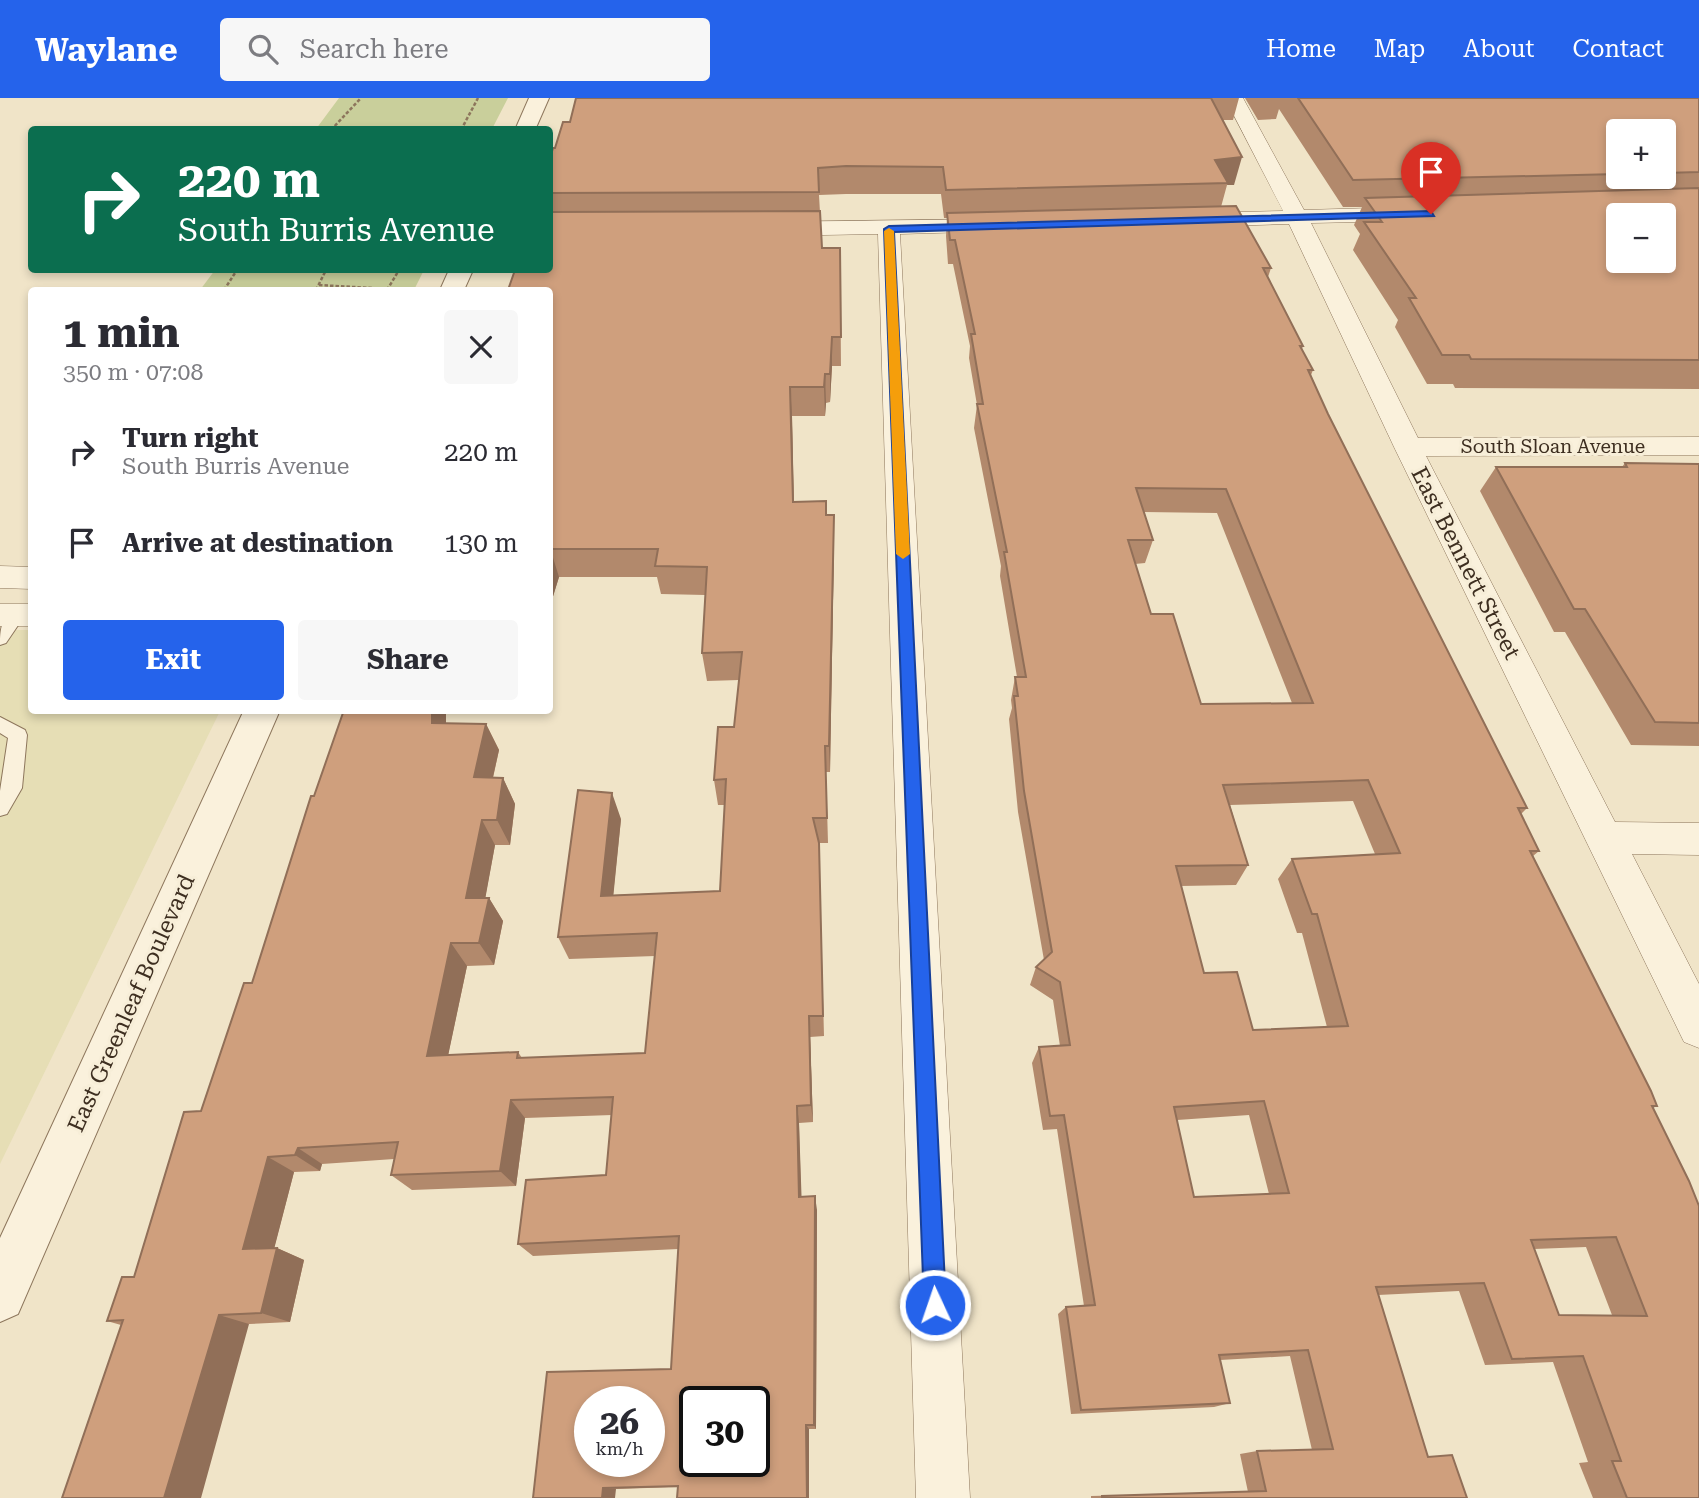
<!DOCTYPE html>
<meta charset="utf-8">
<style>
body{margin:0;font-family:"Roboto Serif",serif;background:#f7f7f7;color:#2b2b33;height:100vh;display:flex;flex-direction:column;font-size:26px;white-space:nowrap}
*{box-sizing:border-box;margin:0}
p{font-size:23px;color:#7c7c81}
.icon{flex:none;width:38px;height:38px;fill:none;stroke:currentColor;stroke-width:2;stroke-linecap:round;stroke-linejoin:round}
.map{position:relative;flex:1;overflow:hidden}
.details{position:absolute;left:28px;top:189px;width:525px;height:427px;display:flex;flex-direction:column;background:#fff;border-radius:7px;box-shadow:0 4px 10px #0003}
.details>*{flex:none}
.hud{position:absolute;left:28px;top:28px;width:525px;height:147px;border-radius:7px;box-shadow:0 4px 10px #0003;background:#0b6e4f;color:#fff;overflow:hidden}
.controls{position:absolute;left:1606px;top:21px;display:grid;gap:14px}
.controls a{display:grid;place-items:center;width:70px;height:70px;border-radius:7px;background:#fff;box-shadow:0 4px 10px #0003;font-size:35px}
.speed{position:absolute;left:574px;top:1288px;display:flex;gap:14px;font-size:35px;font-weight:700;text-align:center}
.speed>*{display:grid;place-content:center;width:91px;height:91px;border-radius:50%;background:#fff;box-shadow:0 4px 10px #0003;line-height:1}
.speed small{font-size:18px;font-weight:400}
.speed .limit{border:4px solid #111;border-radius:10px;background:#fff;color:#111}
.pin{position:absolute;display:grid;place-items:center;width:60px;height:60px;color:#fff;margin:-72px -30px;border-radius:50% 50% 50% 0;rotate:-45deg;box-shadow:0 0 7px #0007}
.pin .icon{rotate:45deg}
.me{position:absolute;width:77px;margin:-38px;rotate:357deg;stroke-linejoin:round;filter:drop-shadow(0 0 5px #0008)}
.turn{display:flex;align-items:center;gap:24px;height:147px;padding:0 35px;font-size:32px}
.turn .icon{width:91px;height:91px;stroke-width:2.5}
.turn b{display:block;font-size:49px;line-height:60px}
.round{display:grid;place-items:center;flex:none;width:74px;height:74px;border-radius:7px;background:#f7f7f7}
.summary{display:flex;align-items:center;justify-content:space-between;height:119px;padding:0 35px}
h1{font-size:42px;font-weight:700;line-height:52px}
.button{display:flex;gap:14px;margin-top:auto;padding:14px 35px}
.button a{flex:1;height:80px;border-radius:7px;background:#2563eb;color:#fff;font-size:28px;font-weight:700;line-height:80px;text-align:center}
.button a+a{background:#f7f7f7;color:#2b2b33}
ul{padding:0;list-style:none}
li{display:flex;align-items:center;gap:21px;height:91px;padding:0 35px}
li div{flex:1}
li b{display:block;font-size:26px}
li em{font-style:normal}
header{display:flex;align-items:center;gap:42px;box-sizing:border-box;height:98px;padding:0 35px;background:#2563eb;color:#fff}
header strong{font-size:33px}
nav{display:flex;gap:38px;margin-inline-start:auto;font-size:24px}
.search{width:490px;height:63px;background:#f7f7f7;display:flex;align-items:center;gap:18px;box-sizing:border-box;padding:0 24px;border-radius:7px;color:#7c7c81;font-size:26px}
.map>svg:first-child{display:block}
.farmland{fill:#e6deb5}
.green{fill:#c9cf9b}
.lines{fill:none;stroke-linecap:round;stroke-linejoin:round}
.service-casing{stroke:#8d765c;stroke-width:2}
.minor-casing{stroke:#8d765c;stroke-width:1}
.tertiary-casing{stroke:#8d765c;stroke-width:2}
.path{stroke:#8d765c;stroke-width:2.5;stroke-dasharray:3.5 2;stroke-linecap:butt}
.service{fill:#faf1dc;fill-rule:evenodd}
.minor{fill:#faf1dc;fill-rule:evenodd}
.tertiary{fill:#faf1dc;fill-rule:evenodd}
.wall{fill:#b2896c;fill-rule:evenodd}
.shaded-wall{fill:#916f58}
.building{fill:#cf9f7d;stroke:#916f58;stroke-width:2;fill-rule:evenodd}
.route{fill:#2563eb;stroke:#184099;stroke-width:2}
.slow{fill:#f59e0b}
.labels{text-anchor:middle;stroke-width:6;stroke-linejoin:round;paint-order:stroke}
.far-street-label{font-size:19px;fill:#3d2e20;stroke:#f7eed8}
.street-label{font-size:23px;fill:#3d2e20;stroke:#f7eed8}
</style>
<header>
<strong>Waylane</strong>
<div class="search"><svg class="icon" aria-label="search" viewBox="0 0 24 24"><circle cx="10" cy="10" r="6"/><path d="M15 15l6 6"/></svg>Search here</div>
<nav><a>Home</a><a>Map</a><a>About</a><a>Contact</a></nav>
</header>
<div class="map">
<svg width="1699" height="1400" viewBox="0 0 1699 1400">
<rect width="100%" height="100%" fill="#f0e4c8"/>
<path class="farmland" d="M 0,532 L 31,532 L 32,612 L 220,613 L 0,1066 Z"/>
<path class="green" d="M 339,0 L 508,0 L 492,31 L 316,31 Z
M 215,172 L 424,172 L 414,192 L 200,192 Z"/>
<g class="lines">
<g class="service-casing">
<path id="service" d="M 17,511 L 25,517 L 6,545 L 0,547 C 0,533 1,516 17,511 Z
M 0,619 L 25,632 L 27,637 L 22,690 L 7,716 L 0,718 L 0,693 L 8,640 L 0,635 Z"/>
</g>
<g class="minor-casing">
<path id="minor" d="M 1225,0 L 1243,0 L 1304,112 L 1408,109 L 1419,116 L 1408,123 L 1311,125 L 1418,340 L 1699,339 L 1699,357 L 1426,358 L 1615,724 L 1699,725 L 1699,757 L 1632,756 L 1699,886 L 1699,950 L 1684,944 L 1394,349 L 1289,126 L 1193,129 L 1182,122 L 1193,115 L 1283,113 Z
M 995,121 L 1006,128 L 1003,133 L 900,136 L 970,1400 L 916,1400 L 878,136 L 769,138 L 758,131 L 769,124 Z
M 0,468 L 32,469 L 32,491 L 0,490 Z
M 0,506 L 32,506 L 32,528 L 0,528 Z"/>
</g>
<g class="tertiary-casing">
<path id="tertiary" d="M 529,0 L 549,0 L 535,32 L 515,32 Z
M 449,172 L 473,172 L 464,192 L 440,192 Z
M 244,612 L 280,612 L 18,1216 L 0,1224 L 0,1140 Z"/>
</g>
<path class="path" d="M 331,32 L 361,0
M 461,32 L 478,0
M 319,187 L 388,191
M 224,192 L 237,172
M 316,192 L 326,172
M 387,192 L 399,172"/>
<use href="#service" class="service"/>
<use href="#minor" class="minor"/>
<use href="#tertiary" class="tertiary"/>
</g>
<path class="wall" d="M 576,0 L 1239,0 L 1233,22 L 1223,22 L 1234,87 L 1227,87 L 1221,109 L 1271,170 L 1268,179 L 1303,248 L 1302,251 L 1313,272 L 1311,277 L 1328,316 L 1527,710 L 1521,716 L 1539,753 L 1533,758 L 1657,1008 L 1653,1010 L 1699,1400 L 1593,1400 L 1579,1365 L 1588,1364 L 1553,1264 L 1485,1267 L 1459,1193 L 1378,1197 L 1428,1359 L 1467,1400 L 1091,1400 L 1091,1398 L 1248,1394 L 1240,1356 L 1257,1353 L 1312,1352 L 1290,1258 L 1220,1262 L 1230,1305 L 1214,1309 L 1071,1316 L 1058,1216 L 1066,1209 L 1084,1208 L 1057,1031 L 1043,1032 L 1032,965 L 1039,949 L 1060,948 L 1053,902 L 1030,887 L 1036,869 L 1044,862 L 1018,714 L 1009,621 L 1012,610 L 1011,602 L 1015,579 L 1017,579 L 1000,478 L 1001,468 L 974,330 L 977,307 L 969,260 L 970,248 L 953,166 L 948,166 L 946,138 L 947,120 L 944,120 L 941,96 L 846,96 L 819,97 L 822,150 L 840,150 L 841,268 L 832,268 L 830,304 L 826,305 L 825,318 L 792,318 L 794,404 L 826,417 L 834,446 L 830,674 L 826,674 L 828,745 L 819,745 L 824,938 L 810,939 L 813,1024 L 799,1025 L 801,1098 L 817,1112 L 816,1331 L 809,1331 L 809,1400 L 677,1400 L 678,1389 L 616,1391 L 533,1400 L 671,1271 L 678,1151 L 533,1158 L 518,1146 L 606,1077 L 612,1017 L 525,1020 L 516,1088 L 412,1092 L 391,1077 L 394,1061 L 322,1066 L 320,1073 L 294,1074 L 274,1150 L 277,1150 L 304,1162 L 290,1224 L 249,1226 L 121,1227 L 107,1223 L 134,1179 L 252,885 L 314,698 L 446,625 L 486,626 L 499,652 L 493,680 L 503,680 L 515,706 L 510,747 L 495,747 L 485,800 L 489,800 L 503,823 L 494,867 L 467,868 L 448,957 L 518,954 L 522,960 L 645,955 L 655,858 L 569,861 L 558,839 L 621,721 L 613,797 L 720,793 L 725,707 L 718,707 L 714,682 L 734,629 L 739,582 L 707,583 L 702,555 L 705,497 L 661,496 L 657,479 L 559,479 L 550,508 L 550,60 L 570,24 ZM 1144,414 L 1217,415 L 1292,605 L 1201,606 L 1151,516 L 1135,466 L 1145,465 L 1153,442 ZM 1353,703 L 1375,756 L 1292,761 L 1278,781 L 1297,835 L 1302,835 L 1327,929 L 1253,932 L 1204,875 L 1181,788 L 1236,787 L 1248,767 L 1230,707 ZM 1249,1017 L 1269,1096 L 1194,1099 L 1177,1022 ZM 1586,1149 L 1612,1217 L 1559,1217 L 1534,1151 Z
M 1245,0 L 1699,0 L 1699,291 L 1455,290 L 1453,286 L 1427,286 L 1395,229 L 1398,222 L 1353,152 L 1360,136 L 1354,127 L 1362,109 L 1343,109 L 1279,11 L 1276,21 L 1258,22 ZM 1619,33 L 1664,33 L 1664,79 L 1619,79 Z
M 1625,365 L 1699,366 L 1699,648 L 1631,647 L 1565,534 L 1554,534 L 1480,393 L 1496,369 L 1622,369 Z"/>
<path class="shaded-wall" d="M 1242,59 L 1234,87 L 1227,87 L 1228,85 L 1215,62 Z
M 832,239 L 832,268 L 830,304 L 830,276 Z
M 825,276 L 826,305 L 825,318 L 824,289 Z
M 790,289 L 792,318 L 794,432 L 793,404 Z
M 834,417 L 834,446 L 830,674 L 829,648 Z
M 550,450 L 559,479 L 550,508 Z
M 432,612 L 446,612 L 446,652 L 432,625 Z
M 486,626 L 499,652 L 487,705 L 474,679 Z
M 503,680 L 515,706 L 510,747 L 497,722 Z
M 612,695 L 621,721 L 611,821 L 601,798 Z
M 482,722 L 495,747 L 481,824 L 466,800 Z
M 489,800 L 503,823 L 494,867 L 479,845 Z
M 451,845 L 467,868 L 444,977 L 427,958 Z
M 809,918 L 810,939 L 813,1024 L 811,1007 Z
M 511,1002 L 525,1020 L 516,1088 L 500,1073 Z
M 797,1008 L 799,1025 L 802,1112 L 799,1099 Z
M 298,1050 L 322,1066 L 320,1073 L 295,1057 Z
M 268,1059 L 294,1074 L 271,1163 L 243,1151 Z
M 815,1098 L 817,1112 L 816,1331 L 814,1327 Z
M 277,1150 L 304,1162 L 290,1224 L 261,1215 Z
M 219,1217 L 249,1226 L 201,1400 L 164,1400 Z
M 806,1327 L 809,1331 L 809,1400 L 807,1400 Z
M 603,1390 L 616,1391 L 615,1400 L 602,1400 Z"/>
<path class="building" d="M 576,0 L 1211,0 L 1242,59 L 1215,62 L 1228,85 L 946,92 L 943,69 L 846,68 L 818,70 L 819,94 L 550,95 L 550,60 L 553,50 L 555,50 L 563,24 L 570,24 Z
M 1298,0 L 1699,0 L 1699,74 L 1664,75 L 1664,33 L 1619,33 L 1619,76 L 1353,82 Z
M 1699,90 L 1699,262 L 1471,261 L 1469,257 L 1442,257 L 1409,200 L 1416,200 L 1364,124 L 1382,124 L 1365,100 ZM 1619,117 L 1664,117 L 1664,163 L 1619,163 Z
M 1236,108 L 1271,170 L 1263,170 L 1303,248 L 1300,248 L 1313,272 L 1308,272 L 1328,316 L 1527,710 L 1518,710 L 1539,753 L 1530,753 L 1651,993 L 1657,1008 L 1652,1008 L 1689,1083 L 1699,1108 L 1699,1400 L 1627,1400 L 1612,1363 L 1621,1363 L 1583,1258 L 1512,1261 L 1484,1185 L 1376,1189 L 1428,1359 L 1452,1357 L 1467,1400 L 1102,1400 L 1102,1398 L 1266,1393 L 1257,1353 L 1333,1351 L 1308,1252 L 1219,1257 L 1230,1305 L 1081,1312 L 1066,1209 L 1095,1207 L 1064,1017 L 1050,1018 L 1039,949 L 1070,947 L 1060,884 L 1036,869 L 1052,854 L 1024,693 L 1014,598 L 1018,598 L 1015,579 L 1026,579 L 1004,454 L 1007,454 L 977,306 L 983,306 L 971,236 L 975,236 L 955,142 L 950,142 L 947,115 ZM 1136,390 L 1226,391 L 1313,605 L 1201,606 L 1173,516 L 1151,516 L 1128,442 L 1153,442 ZM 1368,682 L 1400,755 L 1292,761 L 1312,816 L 1317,816 L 1348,928 L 1253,932 L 1237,874 L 1204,875 L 1176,768 L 1248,767 L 1223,687 ZM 1264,1003 L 1289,1095 L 1194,1099 L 1174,1009 ZM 1616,1139 L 1647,1218 L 1559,1217 L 1531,1142 Z
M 820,113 L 822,150 L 840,150 L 841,239 L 832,239 L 830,276 L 825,276 L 824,289 L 790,289 L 793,404 L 826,403 L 826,417 L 834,417 L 829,648 L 825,648 L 827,720 L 813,720 L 819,745 L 823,918 L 809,918 L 811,1007 L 797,1008 L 799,1099 L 815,1098 L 814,1327 L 806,1327 L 807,1400 L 677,1400 L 678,1388 L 603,1390 L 602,1400 L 533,1400 L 547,1274 L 671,1271 L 679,1138 L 518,1146 L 526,1082 L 606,1077 L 613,999 L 511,1002 L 500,1073 L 391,1077 L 398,1044 L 298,1050 L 295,1057 L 268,1059 L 243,1151 L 277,1150 L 261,1215 L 219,1217 L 164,1400 L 62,1400 L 123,1222 L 107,1223 L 122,1179 L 134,1179 L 184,1014 L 201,1013 L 244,885 L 252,885 L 311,698 L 314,698 L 344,612 L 432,612 L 432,625 L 486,626 L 474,679 L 503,680 L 497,722 L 482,722 L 466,800 L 489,800 L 479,845 L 451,845 L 427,958 L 518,954 L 517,960 L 645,955 L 657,835 L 558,839 L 578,692 L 612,695 L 601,798 L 720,793 L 726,681 L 714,682 L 718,629 L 734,629 L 742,554 L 702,555 L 707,469 L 655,468 L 658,451 L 550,451 L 550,192 L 508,192 L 515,172 L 550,172 L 550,114 ZM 590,1304 L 649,1304 L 649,1363 L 590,1363 ZM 695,1304 L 754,1304 L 754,1363 L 695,1363 Z
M 1625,365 L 1699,366 L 1699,625 L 1655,624 L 1585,511 L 1574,511 L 1496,369 L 1627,369 Z"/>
<path class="route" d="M 1431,113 L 1434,118 L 894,134 L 946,1207 L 942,1214 L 935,1218 L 927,1214 L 924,1207 L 884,131 L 889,128 Z"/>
<path class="slow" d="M 889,130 L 894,133 L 910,456 L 903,461 L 896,456 L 884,133 Z"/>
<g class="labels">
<g class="far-street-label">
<text x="1553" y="355">South Sloan Avenue</text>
</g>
<g class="street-label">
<text transform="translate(1466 465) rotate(63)" y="8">East Bennett Street</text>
<text transform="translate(131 905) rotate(-66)" y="8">East Greenleaf Boulevard</text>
</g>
</g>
</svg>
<div class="controls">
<a>+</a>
<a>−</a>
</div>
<div class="speed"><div>26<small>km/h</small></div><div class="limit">30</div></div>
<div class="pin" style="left:1431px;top:116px;background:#d93025"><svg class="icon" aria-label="arrive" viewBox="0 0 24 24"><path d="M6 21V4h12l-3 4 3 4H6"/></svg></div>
<svg class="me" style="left:935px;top:1207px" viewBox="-20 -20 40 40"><circle r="17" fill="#2563eb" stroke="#fff" stroke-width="3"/><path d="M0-11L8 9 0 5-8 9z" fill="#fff"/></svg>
<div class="hud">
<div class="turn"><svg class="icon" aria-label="right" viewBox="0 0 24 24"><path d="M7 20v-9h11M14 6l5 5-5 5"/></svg><div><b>220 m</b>South Burris Avenue</div></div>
</div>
<section class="details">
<div class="summary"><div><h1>1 min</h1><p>350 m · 07:08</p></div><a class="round"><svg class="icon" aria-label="close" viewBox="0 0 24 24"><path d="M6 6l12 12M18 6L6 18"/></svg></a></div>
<ul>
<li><svg class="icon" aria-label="right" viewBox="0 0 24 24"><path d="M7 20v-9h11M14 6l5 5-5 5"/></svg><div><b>Turn right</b><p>South Burris Avenue</p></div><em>220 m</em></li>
<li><svg class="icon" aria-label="arrive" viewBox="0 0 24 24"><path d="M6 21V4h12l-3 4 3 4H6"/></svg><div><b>Arrive at destination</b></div><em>130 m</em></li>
</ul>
<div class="button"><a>Exit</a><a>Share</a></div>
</section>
</div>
